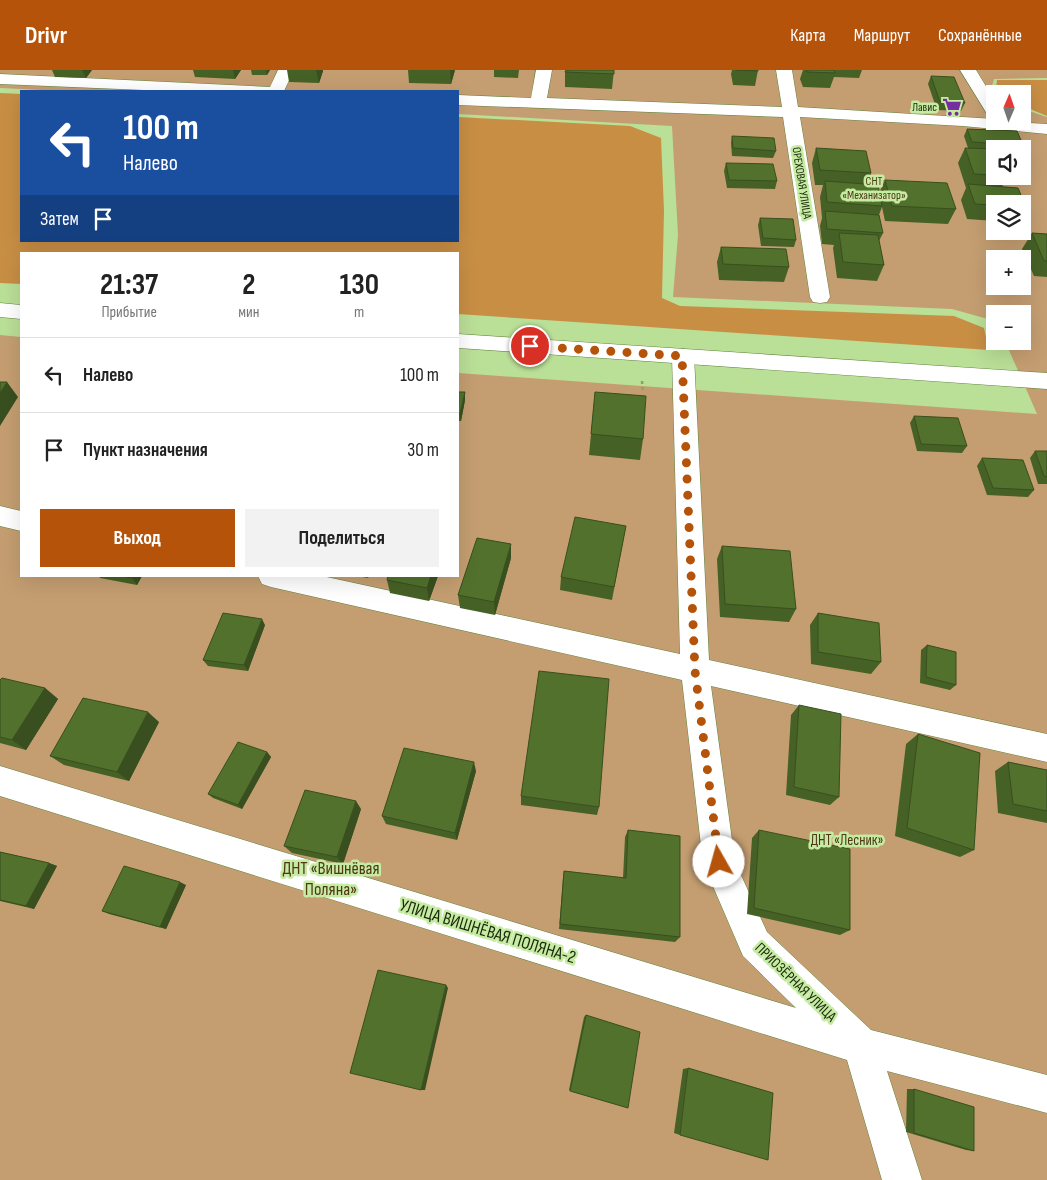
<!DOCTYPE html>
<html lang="ru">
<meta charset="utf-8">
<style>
body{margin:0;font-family:"Sofia Sans Condensed",sans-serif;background:#f2f2f2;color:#222;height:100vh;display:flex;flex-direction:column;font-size:19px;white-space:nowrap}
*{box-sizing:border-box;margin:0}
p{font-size:16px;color:#767676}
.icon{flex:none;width:28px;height:28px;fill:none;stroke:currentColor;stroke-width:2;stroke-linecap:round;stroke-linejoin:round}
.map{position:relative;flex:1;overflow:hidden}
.panel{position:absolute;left:20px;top:182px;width:439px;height:325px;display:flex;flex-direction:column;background:#fff;border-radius:0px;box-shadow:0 5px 20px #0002}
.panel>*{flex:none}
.banner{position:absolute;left:20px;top:20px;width:439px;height:152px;border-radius:0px;box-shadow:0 5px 20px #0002;background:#1a4fa0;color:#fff;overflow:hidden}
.needle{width:32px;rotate:2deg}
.tools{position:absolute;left:986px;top:15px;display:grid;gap:10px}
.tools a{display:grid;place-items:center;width:45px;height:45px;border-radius:0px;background:#fff;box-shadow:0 5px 20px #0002;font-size:25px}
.pin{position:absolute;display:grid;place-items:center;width:42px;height:42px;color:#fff;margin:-21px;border:2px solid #fff;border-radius:50%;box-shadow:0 1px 5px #0007}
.me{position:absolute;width:55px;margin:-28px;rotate:353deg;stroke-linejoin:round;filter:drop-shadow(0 0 4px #0008)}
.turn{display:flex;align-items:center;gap:18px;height:105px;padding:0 20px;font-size:22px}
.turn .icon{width:65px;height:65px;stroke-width:2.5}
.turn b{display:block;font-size:35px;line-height:42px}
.then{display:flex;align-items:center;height:48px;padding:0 20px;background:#0003;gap:10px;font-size:19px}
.eta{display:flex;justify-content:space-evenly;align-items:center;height:85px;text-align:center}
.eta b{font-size:30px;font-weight:700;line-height:35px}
.button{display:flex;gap:10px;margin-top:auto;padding:10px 20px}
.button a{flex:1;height:58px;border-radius:0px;background:#b45309;color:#fff;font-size:20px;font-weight:700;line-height:58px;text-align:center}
.button a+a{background:#f2f2f2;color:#222}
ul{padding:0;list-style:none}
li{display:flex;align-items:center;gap:15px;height:75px;padding:0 20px;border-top:1px solid #e0e0e0}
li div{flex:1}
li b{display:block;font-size:19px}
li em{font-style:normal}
header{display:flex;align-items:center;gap:30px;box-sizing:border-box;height:70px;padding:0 25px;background:#b45309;color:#fff}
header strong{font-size:24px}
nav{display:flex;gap:28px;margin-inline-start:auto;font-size:18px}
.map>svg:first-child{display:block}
.green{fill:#c49e71;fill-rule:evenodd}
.forest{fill:#c88e44}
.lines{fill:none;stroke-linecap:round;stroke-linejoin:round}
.minor-casing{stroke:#61823e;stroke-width:1}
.major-casing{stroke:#61823e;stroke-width:1}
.path{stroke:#87a469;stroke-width:2.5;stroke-dasharray:3 3;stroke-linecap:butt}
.minor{fill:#fff;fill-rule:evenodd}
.major{fill:#fff;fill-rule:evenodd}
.wall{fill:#466126}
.shaded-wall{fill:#394f1f}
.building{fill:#51712c;stroke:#394f1f}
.route{stroke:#b45309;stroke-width:9;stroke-dasharray:0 16.2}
.labels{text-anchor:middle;stroke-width:5;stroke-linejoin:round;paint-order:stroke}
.far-poi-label{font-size:12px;fill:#1b280b;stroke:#c6eca3;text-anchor:end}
.far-park-label{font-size:12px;fill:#503718;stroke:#c6eca3}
.far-street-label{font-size:12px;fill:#1b280b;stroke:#c6eca3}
.park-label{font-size:15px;fill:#503718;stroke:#c6eca3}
.street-label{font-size:15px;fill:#1b280b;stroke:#c6eca3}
.near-park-label{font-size:18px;fill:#503718;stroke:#c6eca3}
.near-street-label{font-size:18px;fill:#1b280b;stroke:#c6eca3}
</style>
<header>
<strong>Drivr</strong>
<nav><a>Карта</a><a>Маршрут</a><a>Сохранённые</a></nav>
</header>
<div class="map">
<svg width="1047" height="1110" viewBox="0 0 1047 1110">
<rect width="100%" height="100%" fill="#badf96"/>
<path class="green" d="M 0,0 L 1047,0 L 1047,8 L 994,9 L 989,26 L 995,29 L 995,51 L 1022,51 L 1023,39 L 1047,47 L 1047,1110 L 0,1110 L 0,265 L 21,267 L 21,506 L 458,506 L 458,303 L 1037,344 L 1005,271 L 1022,271 L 1022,244 L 995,244 L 995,251 L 952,239 L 673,227 L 678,165 L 672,56 L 458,44 L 458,21 L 63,21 L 0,18 ZM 995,79 L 1022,79 L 1022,106 L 995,106 ZM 995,134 L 1022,134 L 1022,161 L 995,161 ZM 995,189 L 1022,189 L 1022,216 L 995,216 Z"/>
<path class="forest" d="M 997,10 L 1047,10 L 1047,46 L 1023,36 L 1022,24 L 995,24 L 995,26 Z
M 0,23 L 21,24 L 21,171 L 458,171 L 458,47 L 630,56 L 661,68 L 664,141 L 662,228 L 680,236 L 954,246 L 984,258 L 989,280 L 458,244 L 458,184 L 21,184 L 21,214 L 0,213 Z"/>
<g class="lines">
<g class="minor-casing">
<path id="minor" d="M 278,0 L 294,0 L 284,21 L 168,21 L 0,14 L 0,4 L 270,17 Z
M 536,0 L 552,0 L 547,28 L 782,37 L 776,0 L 792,0 L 798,37 L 995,49 L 995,51 L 1047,54 L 1047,64 L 963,56 L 800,47 L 830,227 L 827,232 L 820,233 L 813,232 L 810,227 L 783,47 L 458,35 L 458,25 L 531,28 Z
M 960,0 L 976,0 L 995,31 L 995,49 L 989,47 Z
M 683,279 L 691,281 L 694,286 L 709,590 L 1047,664 L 1047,692 L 711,616 L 735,792 L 767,862 L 871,960 L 1047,1005 L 1047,1043 L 887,1001 L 922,1110 L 882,1110 L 847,990 L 0,726 L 0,696 L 796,938 L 743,886 L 703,793 L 682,610 L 271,517 L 262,514 L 258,506 L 322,506 L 680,584 L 672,286 L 675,281 Z
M 0,436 L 21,441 L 21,461 L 0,456 Z"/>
</g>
<g class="major-casing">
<path id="major" d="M 0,233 L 21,235 L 21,249 L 0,247 Z
M 458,264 L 1047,303 L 1047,319 L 458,278 Z"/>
</g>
<path class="path" d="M 642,311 L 643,323"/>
<use href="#minor" class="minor"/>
<use href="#major" class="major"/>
</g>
<path class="wall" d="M 52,0 L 92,0 L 86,8 L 55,7 Z
M 193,0 L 241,0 L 235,9 L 195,7 Z
M 251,0 L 270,0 L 267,5 L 252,5 Z
M 287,0 L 323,0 L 323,1 L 319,13 L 289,12 Z
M 408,0 L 455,0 L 451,14 L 409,13 Z
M 494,0 L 519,0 L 518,8 L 494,7 Z
M 614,0 L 612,19 L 565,17 L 565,2 Z
M 732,0 L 758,0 L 755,16 L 733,15 L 731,4 Z
M 803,0 L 862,0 L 859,8 L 834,7 L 830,18 L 803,17 L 800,9 Z
M 931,6 L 965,33 L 961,41 L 937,40 L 928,14 Z
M 967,59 L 1017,61 L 1023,75 L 1021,79 L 995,79 L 995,106 L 1007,106 L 1002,117 L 1018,118 L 1026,137 L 1022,143 L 1022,134 L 995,134 L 995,151 L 967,149 L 961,130 L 966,118 L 958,93 L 965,78 L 968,78 L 964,66 Z
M 732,66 L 776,81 L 773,88 L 732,86 L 731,73 Z
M 816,78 L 871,103 L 867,114 L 879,123 L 885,110 L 956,139 L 948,154 L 885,151 L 882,137 L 879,145 L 883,163 L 879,171 L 884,195 L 877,211 L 837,208 L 833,178 L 834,175 L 822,174 L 820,156 L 822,148 L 820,127 L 823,115 L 815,115 L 812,93 Z
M 726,93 L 777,111 L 775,119 L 727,118 L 724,101 Z
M 760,148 L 796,170 L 794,177 L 761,176 L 758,155 Z
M 1032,163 L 1047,164 L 1047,207 L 1034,206 L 1022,179 Z
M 721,177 L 789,197 L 784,212 L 719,210 L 717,192 Z
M 458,322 L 465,330 L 461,351 L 458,351 Z
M 595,322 L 643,369 L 640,390 L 589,385 Z
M 914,346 L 967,376 L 962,383 L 917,381 L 910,353 Z
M 1035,381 L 1047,381 L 1047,414 L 1038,414 L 1030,388 Z
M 982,388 L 1034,420 L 1028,427 L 987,425 L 977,396 Z
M 626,456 L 612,530 L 560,520 L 561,507 Z
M 722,476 L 796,539 L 789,552 L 720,547 L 717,489 Z
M 511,488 L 495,545 L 460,538 L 458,525 Z
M 99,506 L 142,506 L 137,515 L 100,508 Z
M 357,506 L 369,506 L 368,508 Z
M 438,506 L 429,531 L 390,523 L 387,510 Z
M 818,543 L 881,592 L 871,604 L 811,594 L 810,555 Z
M 265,555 L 248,601 L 208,596 L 203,590 Z
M 927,575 L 956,615 L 950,620 L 920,613 L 921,580 Z
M 0,610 L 45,618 L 58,629 L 26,680 L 0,673 Z
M 799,635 L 839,727 L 830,735 L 786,725 L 791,645 Z
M 159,652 L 129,711 L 64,695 L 50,686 Z
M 918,664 L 974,780 L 960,787 L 895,766 L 906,674 Z
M 267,682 L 271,687 L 242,739 L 213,728 L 208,724 Z
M 1008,692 L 1047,700 L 1047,753 L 998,743 L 995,701 Z
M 476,701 L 457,770 L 386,754 L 382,746 Z
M 521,726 L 599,737 L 597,745 L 521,735 Z
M 361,739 L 343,794 L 292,783 L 284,776 Z
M 628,760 L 680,867 L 675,872 L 559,859 L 563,808 L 564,801 L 623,808 L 625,767 Z
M 759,760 L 850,860 L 840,865 L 747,844 L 752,768 Z
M 0,782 L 49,793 L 57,796 L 34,839 L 0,831 Z
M 186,815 L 166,859 L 109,844 L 102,841 Z
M 586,945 L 628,1038 L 569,1020 L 584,947 Z
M 688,998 L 680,1065 L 674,1063 L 683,999 Z
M 907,1019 L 914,1019 L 974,1081 L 966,1080 L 906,1062 Z"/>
<path class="shaded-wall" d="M 82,0 L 92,0 L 86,8 Z
M 233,0 L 241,0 L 235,9 Z
M 266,0 L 270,0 L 267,5 Z
M 316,0 L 323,0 L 323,1 L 319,13 Z
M 450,0 L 455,0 L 451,14 Z
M 7,312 L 18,327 L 0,356 L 0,323 Z
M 465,322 L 465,330 L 461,351 L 460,344 Z
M 511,474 L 511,488 L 495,545 L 494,532 Z
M 133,506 L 142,506 L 137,515 L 132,508 Z
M 431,506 L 438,506 L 429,531 L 427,518 Z
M 262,549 L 265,555 L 248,601 L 244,595 Z
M 45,618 L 58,629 L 26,680 L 12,670 Z
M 148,642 L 159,652 L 129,711 L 117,702 Z
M 267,682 L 271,687 L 242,739 L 238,735 Z
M 474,692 L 476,701 L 457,770 L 455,763 Z
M 356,731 L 361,739 L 343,794 L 337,787 Z
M 49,793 L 57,796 L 34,839 L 26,836 Z
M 180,812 L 186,815 L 166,859 L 160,857 Z
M 446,915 L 448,918 L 425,1020 L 421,1020 Z"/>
<path class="building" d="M 566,0 L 614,0 L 614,4 L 565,2 Z
M 736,0 L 758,0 L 758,1 Z
M 806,0 L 834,0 L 835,3 L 807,2 Z
M 931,6 L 954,7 L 965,33 L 940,32 Z
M 967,59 L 1017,61 L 1023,75 L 972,72 Z
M 732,66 L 774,68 L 776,81 L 733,78 Z
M 816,78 L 866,81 L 871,103 L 820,100 Z
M 965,78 L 995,79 L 995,105 L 974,104 Z
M 726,93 L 773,94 L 777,111 L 729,110 Z
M 885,110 L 947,113 L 956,139 L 892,136 Z
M 825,111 L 878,115 L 882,136 L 827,132 Z
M 968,114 L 1018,118 L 1026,137 L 1022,137 L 1022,134 L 995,134 L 995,135 L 975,134 Z
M 825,141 L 879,145 L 883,163 L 827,159 Z
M 760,148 L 793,149 L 796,170 L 763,168 Z
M 839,163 L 878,165 L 884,195 L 843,192 Z
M 1032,163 L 1047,164 L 1047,191 L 1044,191 Z
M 721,177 L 786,179 L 789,197 L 723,194 Z
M 0,312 L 7,312 L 0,323 Z
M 458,322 L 465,322 L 460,344 L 458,344 Z
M 595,322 L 646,326 L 643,369 L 591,364 Z
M 914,346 L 958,348 L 967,376 L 921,374 Z
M 1035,381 L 1047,381 L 1047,407 L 1044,406 Z
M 982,388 L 1023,390 L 1034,420 L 993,418 Z
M 575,447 L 626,456 L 614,517 L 561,507 Z
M 477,468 L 511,474 L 494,532 L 458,525 Z
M 722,476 L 790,481 L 796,539 L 725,534 Z
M 122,506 L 133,506 L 132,508 Z
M 388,506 L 431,506 L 427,518 L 387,510 Z
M 223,543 L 262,549 L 244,595 L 203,590 Z
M 818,543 L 879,553 L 881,592 L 818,582 Z
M 927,575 L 956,582 L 956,615 L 926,607 Z
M 539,601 L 609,609 L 599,737 L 521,726 Z
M 2,608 L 45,618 L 12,670 L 0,667 L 0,610 Z
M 83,628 L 148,642 L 117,702 L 50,686 Z
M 799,635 L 841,644 L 839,727 L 794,717 Z
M 918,664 L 980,683 L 974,780 L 907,758 Z
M 238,672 L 267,682 L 238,735 L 208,724 Z
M 404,678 L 474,692 L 455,763 L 382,746 Z
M 1008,692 L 1047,700 L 1047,741 L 1013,734 Z
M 305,720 L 356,731 L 337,787 L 284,776 Z
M 628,760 L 680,766 L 680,867 L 560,854 L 564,801 L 626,808 Z
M 759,760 L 850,779 L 850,860 L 754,838 Z
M 0,782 L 49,793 L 26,836 L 0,830 Z
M 124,796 L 180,812 L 160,857 L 102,841 Z
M 378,900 L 446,915 L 421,1020 L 350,1003 Z
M 586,945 L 640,962 L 628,1038 L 570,1021 Z
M 688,998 L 773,1023 L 768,1090 L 680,1065 Z
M 914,1019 L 974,1037 L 974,1081 L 914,1063 Z"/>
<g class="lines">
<path class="route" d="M 530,276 L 682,286 L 695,601 L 719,792"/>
</g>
<defs>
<g id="supermarket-bare" transform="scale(1.5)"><path d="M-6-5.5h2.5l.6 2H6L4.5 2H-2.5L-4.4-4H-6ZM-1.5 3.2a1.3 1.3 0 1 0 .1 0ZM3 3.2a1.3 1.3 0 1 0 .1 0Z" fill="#772ea0" stroke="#c6eca3" stroke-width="2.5" paint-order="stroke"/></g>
</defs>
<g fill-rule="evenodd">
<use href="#supermarket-bare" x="952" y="37"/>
</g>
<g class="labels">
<g class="far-poi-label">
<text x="937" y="41">Лавис</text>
</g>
<g class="far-park-label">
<text x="874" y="115">СНТ<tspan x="874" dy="14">«Механизатор»</tspan></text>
</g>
<g class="far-street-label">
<text transform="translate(802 113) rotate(81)" y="4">ОРЕХОВАЯ УЛИЦА</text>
</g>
<g class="park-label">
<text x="847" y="775">ДНТ «Лесник»</text>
</g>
<g class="street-label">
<text transform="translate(796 912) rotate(44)" y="5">ПРИОЗЁРНАЯ УЛИЦА</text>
</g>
<g class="near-park-label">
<text x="331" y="804">ДНТ «Вишнёвая<tspan x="331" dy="21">Поляна»</tspan></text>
</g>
<g class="near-street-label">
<text transform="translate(488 861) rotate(17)" y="6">УЛИЦА ВИШНЁВАЯ ПОЛЯНА-2</text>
</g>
</g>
</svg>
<div class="tools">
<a><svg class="needle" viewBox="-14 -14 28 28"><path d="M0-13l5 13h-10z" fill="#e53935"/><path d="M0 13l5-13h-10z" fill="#767676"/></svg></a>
<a><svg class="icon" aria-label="sound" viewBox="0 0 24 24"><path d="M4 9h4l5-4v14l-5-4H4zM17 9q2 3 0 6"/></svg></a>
<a><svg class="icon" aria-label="layers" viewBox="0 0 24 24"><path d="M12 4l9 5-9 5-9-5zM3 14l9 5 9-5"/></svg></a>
<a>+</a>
<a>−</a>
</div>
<div class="pin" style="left:530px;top:276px;background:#d93025"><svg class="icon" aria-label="arrive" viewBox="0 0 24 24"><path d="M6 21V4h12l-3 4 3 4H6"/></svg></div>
<svg class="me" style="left:719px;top:792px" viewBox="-20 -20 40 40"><circle r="19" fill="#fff"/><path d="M0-13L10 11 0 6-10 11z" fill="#b45309"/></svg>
<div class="banner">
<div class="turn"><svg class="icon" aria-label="left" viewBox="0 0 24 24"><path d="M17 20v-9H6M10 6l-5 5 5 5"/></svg><div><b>100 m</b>Налево</div></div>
<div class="then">Затем<svg class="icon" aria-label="arrive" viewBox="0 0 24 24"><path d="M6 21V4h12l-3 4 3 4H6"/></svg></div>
</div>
<section class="panel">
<div class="eta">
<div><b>21:37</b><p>Прибытие</p></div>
<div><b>2</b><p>мин</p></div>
<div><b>130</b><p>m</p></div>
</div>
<ul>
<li><svg class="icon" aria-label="left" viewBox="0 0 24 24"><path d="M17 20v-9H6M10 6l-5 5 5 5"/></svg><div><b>Налево</b></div><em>100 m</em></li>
<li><svg class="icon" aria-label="arrive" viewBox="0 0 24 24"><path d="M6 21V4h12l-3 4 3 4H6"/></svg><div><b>Пункт назначения</b></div><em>30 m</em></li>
</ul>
<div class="button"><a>Выход</a><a>Поделиться</a></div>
</section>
</div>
